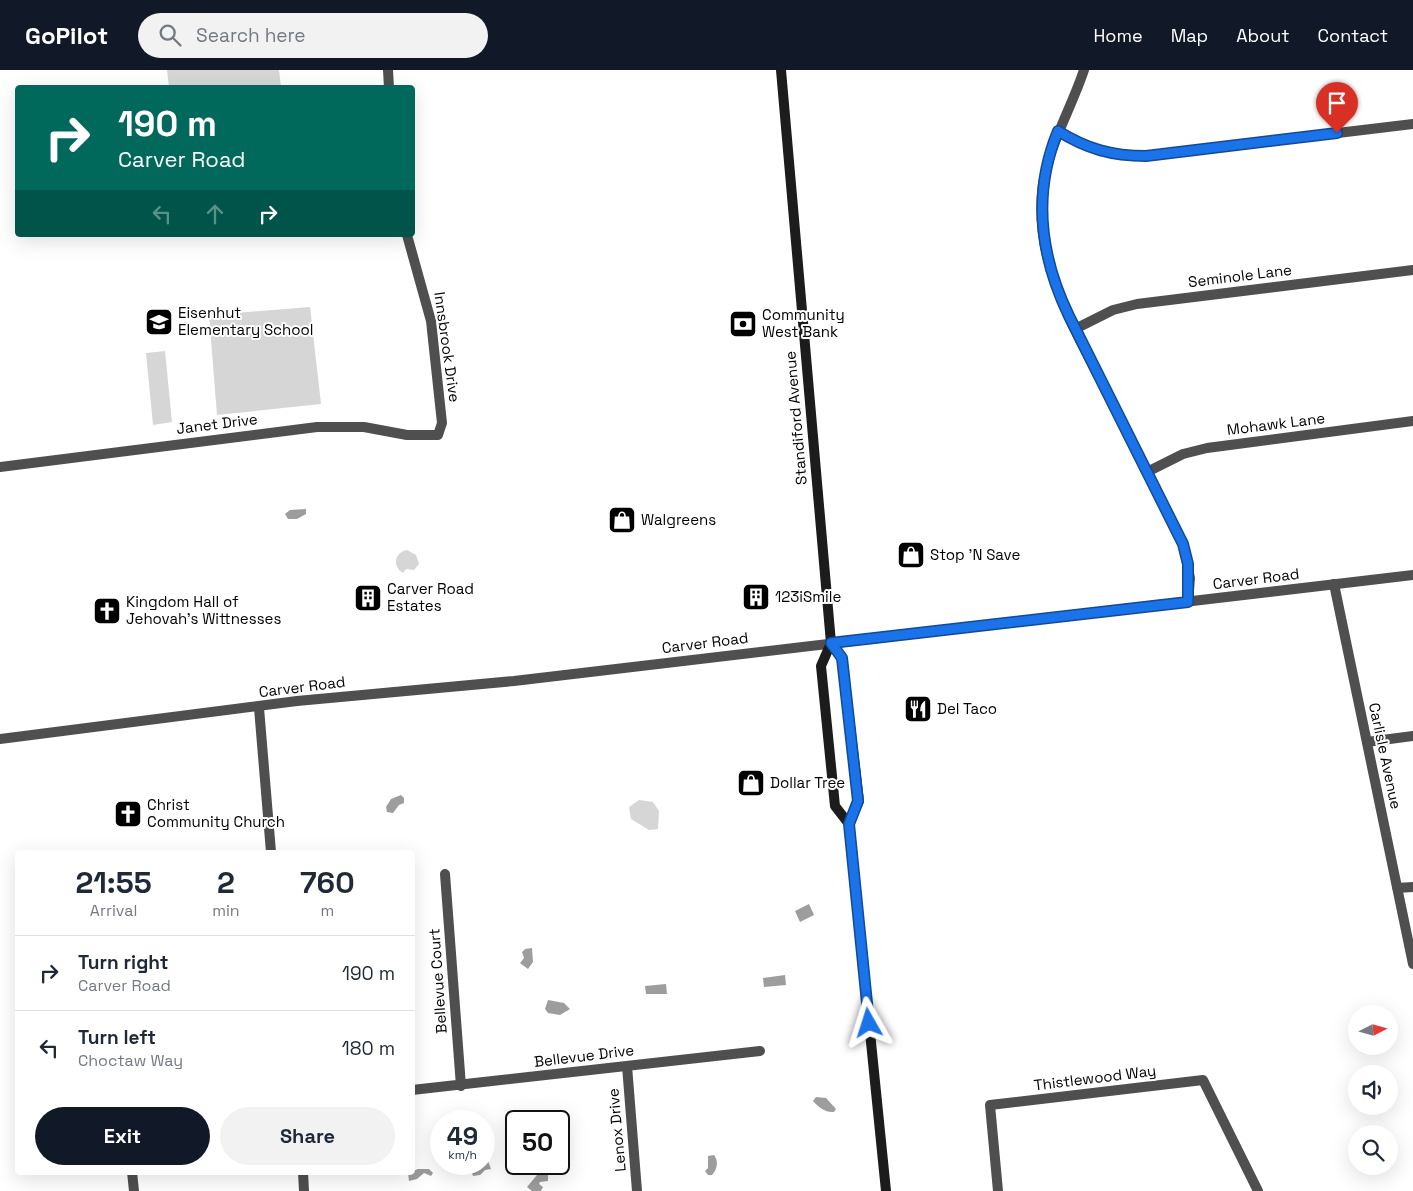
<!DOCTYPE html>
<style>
body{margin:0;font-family:"Space Grotesk",sans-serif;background:#f2f2f3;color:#1f2937;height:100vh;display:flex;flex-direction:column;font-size:19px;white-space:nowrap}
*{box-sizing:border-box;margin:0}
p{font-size:16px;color:#747a83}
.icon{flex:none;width:28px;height:28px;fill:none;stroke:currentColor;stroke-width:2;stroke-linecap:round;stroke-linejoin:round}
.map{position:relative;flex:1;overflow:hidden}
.panel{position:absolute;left:15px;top:780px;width:400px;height:325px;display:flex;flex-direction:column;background:#fff;border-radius:5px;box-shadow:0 5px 20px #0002}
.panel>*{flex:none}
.hud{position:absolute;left:15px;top:15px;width:400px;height:152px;border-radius:5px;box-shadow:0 5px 20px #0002;background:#00695c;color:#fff;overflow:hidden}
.needle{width:32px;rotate:84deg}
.controls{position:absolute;left:1348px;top:935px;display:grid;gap:10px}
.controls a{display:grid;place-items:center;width:50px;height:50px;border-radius:50%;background:#fff;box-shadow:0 5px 20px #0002;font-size:25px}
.speed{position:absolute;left:430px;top:1040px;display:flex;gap:10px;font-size:25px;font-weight:700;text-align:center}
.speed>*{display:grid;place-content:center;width:65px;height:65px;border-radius:50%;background:#fff;box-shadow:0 5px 20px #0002;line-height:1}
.speed small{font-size:12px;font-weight:400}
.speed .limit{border:2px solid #111;border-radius:8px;background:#fff;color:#111}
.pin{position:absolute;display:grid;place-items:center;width:42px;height:42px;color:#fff;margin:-51px -21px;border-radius:50% 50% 50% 0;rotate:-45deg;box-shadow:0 0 5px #0007}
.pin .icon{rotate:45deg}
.me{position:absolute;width:55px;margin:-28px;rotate:354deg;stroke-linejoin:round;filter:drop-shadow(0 0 4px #0008)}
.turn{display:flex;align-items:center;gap:18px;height:105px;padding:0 20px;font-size:22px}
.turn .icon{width:65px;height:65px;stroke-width:2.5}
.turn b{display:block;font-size:35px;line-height:42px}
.lanes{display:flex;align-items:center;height:48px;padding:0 20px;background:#0003;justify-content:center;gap:25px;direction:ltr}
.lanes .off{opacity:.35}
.eta{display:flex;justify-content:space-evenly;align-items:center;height:85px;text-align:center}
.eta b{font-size:30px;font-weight:600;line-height:35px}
.cta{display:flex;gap:10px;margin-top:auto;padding:10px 20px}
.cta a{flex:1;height:58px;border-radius:30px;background:#111827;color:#fff;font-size:20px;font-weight:600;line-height:58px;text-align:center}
.cta a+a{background:#f2f2f3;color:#1f2937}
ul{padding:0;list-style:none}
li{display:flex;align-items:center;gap:15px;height:75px;padding:0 20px;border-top:1px solid #e0e1e3}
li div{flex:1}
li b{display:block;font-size:19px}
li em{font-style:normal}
header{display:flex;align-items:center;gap:30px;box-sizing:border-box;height:70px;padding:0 25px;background:#111827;color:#fff}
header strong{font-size:24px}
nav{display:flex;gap:28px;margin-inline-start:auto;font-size:18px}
.search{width:350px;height:45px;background:#f2f2f3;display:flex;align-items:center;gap:12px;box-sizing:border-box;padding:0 18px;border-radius:28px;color:#747a83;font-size:19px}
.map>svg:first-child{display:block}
.green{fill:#d6d6d6}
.water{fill:#9d9d9d}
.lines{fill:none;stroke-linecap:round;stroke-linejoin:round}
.minor{stroke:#4f4f4f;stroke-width:10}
.tertiary{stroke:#4f4f4f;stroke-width:10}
.secondary{stroke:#1c1c1c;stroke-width:10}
.route-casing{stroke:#114b97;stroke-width:12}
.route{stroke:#1a73e8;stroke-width:9}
.labels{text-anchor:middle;stroke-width:4;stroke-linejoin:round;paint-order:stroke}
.street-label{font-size:15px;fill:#000;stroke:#fff}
.poi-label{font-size:15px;fill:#000;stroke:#fff;text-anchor:start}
</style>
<header>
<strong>GoPilot</strong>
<div class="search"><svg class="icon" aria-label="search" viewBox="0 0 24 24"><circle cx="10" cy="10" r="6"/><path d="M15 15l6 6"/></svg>Search here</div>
<nav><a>Home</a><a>Map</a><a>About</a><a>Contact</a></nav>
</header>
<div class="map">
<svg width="1413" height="1121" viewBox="0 0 1413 1121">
<rect width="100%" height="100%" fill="#fff"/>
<path class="green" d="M 167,0 L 279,0 L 281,17 L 169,17 Z
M 310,237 L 321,334 L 217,345 L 209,245 Z
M 165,281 L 172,352 L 153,355 L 146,283 Z
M 407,480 L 416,485 L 419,494 L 414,500 L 406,499 L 403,503 C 392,496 394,483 407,480 Z
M 639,730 L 653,732 L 659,741 L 658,759 L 649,760 L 631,749 L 629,737 Z"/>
<path class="water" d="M 306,439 L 306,444 L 297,449 L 288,449 L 285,444 L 290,440 Z
M 401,725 L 404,728 L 404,733 L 399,735 L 393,743 L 387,742 L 386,737 L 391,729 Z
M 809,834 L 814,845 L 800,852 L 795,841 Z
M 532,878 L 533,892 L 528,899 L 520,893 L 524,888 L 522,882 L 525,879 Z
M 785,905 L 786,915 L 764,917 L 763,908 Z
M 666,914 L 667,924 L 646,924 L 645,916 Z
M 548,930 L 564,933 L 570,939 L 560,945 L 548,943 L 545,939 Z
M 816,1027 L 826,1028 L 836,1039 L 834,1042 C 826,1043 818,1037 813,1031 Z
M 714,1085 C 719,1091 717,1100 712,1105 L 708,1105 L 705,1101 L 708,1098 L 708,1086 Z
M 485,1090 L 488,1091 L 491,1099 L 485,1100 L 480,1105 L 473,1106 L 472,1103 L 474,1094 L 484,1094 Z
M 418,1099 L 429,1099 L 433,1103 L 431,1106 L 424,1103 L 417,1109 L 409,1111 L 408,1103 Z
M 542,1099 L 548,1104 L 548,1111 L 540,1112 L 539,1114 L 543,1117 L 541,1121 L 532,1121 L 527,1117 Z"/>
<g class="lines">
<path class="minor" d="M 388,0 L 389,18
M 1084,0 C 1071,39 1050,73 1043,114 C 1032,193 1076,261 1110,328 C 1135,377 1159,425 1183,474 L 1190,508 L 1188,532
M 1058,61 C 1087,79 1112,86 1146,86 L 1413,54
M 1075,259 L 1113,240 L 1137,234 L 1413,200
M 0,397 L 317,357 L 364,357 L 407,365 L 438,365 L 442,353 L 431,251 L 407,165
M 1147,402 L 1183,384 L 1207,378 L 1413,351
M 1334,514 L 1413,894
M 259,638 L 271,782
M 1367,672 L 1413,666
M 445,804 L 461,1016
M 1397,818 L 1413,817
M 627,996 L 637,1121
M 412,1020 L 760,981
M 132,1102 L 134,1121
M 303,1102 L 304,1121
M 998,1121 L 990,1035 L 1203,1010 L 1258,1121"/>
<path class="tertiary" d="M 0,669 L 297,631 L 514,611 L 1413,505"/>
<path class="secondary" d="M 781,0 L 831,573 L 821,596 L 835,736 L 849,754
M 831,573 L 842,588 L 859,731 L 849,754 L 886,1121"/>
</g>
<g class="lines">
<g class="route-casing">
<path id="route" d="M 869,953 L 849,754 L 858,731 L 842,588 L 831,573 L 1188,532 L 1188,494 L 1183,474 L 1069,246 C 1040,186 1032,124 1058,61 C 1087,79 1112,86 1146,86 L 1337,63"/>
</g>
<use href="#route" class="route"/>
</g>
<defs>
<g id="school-square" transform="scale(1.4375)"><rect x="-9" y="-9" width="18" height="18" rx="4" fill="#000" stroke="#fff"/><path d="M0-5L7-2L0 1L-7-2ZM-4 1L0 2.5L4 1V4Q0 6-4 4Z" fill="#fff"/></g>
<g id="bank-square" transform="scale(1.4375)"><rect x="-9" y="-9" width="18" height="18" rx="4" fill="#000" stroke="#fff"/><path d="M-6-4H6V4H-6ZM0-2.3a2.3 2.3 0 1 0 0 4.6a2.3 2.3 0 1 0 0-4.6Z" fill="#fff"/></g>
<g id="shop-square" transform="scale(1.4375)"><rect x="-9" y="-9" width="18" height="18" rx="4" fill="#000" stroke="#fff"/><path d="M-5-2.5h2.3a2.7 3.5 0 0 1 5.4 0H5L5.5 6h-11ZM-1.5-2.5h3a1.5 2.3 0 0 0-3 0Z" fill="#fff"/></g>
<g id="building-square" transform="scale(1.4375)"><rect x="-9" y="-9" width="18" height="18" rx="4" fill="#000" stroke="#fff"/><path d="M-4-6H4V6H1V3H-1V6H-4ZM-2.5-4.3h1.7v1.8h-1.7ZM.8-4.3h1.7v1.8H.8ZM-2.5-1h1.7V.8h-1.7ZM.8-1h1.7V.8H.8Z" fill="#fff"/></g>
<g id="church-square" transform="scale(1.4375)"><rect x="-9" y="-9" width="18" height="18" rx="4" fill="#000" stroke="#fff"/><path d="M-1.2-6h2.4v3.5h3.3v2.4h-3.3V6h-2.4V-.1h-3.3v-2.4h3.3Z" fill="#fff"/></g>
<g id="restaurant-square" transform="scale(1.4375)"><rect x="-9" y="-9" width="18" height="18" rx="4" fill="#000" stroke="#fff"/><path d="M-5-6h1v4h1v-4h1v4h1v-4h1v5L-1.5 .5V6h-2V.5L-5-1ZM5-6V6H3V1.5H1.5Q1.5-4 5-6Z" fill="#fff"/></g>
</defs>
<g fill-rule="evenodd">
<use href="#school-square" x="159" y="252"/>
<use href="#bank-square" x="743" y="254"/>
<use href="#shop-square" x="622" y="450"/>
<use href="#shop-square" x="911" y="485"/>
<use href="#building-square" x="756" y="527"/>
<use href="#building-square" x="368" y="528"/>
<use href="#church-square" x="107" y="541"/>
<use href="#restaurant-square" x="918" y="639"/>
<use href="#shop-square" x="751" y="713"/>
<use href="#church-square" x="128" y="744"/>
</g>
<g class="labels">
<g class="street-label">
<text transform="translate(1240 206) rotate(-7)" y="5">Seminole Lane</text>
<text transform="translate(447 277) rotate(82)" y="5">Innsbrook Drive</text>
<text transform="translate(796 348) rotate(-95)" y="5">Standiford Avenue</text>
<text transform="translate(217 354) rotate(-7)" y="5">Janet Drive</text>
<text transform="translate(1276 354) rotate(-7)" y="5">Mohawk Lane</text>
<text transform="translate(1256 509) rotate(-7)" y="5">Carver Road</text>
<text transform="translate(705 573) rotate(-7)" y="5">Carver Road</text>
<text transform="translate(302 617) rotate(-7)" y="5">Carver Road</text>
<text transform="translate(1385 686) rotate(78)" y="5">Carlisle Avenue</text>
<text transform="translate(438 911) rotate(-94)" y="5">Bellevue Court</text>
<text transform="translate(584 986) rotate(-7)" y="5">Bellevue Drive</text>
<text transform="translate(1095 1008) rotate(-7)" y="5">Thistlewood Way</text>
<text transform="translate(617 1060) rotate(-95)" y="5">Lenox Drive</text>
</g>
<g class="poi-label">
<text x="178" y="248">Eisenhut<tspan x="178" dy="17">Elementary School</tspan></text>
<text x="762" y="250">Community<tspan x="762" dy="17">West Bank</tspan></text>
<text x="641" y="455">Walgreens</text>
<text x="930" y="490">Stop 'N Save</text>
<text x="387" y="524">Carver Road<tspan x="387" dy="17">Estates</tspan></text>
<text x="775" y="532">123iSmile</text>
<text x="126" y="537">Kingdom Hall of<tspan x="126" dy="17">Jehovah's Wittnesses</tspan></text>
<text x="937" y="644">Del Taco</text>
<text x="770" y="718">Dollar Tree</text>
<text x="147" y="740">Christ<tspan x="147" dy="17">Community Church</tspan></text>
</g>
</g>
</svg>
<div class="controls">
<a><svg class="needle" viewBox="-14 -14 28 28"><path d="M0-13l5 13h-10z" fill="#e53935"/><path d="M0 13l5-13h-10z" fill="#747a83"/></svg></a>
<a><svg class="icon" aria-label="sound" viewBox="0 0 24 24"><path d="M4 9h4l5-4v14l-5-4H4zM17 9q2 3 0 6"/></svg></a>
<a><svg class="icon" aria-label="search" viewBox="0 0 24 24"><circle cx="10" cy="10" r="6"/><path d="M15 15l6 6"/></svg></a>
</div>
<div class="speed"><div>49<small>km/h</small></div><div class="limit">50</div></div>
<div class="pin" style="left:1337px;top:63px;background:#d93025"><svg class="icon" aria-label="arrive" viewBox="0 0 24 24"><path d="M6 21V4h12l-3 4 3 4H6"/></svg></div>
<svg class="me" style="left:869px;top:953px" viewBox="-20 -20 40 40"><path d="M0-17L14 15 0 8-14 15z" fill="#1a73e8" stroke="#fff" stroke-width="4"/></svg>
<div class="hud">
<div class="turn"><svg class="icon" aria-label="right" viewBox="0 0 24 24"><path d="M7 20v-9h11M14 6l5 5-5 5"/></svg><div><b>190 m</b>Carver Road</div></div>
<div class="lanes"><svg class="icon off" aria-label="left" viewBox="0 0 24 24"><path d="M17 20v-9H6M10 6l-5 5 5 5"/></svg><svg class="icon off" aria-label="ahead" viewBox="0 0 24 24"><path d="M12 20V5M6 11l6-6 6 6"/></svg><svg class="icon" aria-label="right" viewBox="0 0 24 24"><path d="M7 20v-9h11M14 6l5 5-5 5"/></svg></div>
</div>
<section class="panel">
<div class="eta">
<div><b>21:55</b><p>Arrival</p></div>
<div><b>2</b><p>min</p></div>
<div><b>760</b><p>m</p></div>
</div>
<ul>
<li><svg class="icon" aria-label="right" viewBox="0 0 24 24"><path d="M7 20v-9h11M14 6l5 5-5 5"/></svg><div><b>Turn right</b><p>Carver Road</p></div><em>190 m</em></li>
<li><svg class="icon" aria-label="left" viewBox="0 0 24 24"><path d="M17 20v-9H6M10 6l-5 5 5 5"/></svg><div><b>Turn left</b><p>Choctaw Way</p></div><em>180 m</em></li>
</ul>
<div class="cta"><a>Exit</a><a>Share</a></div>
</section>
</div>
